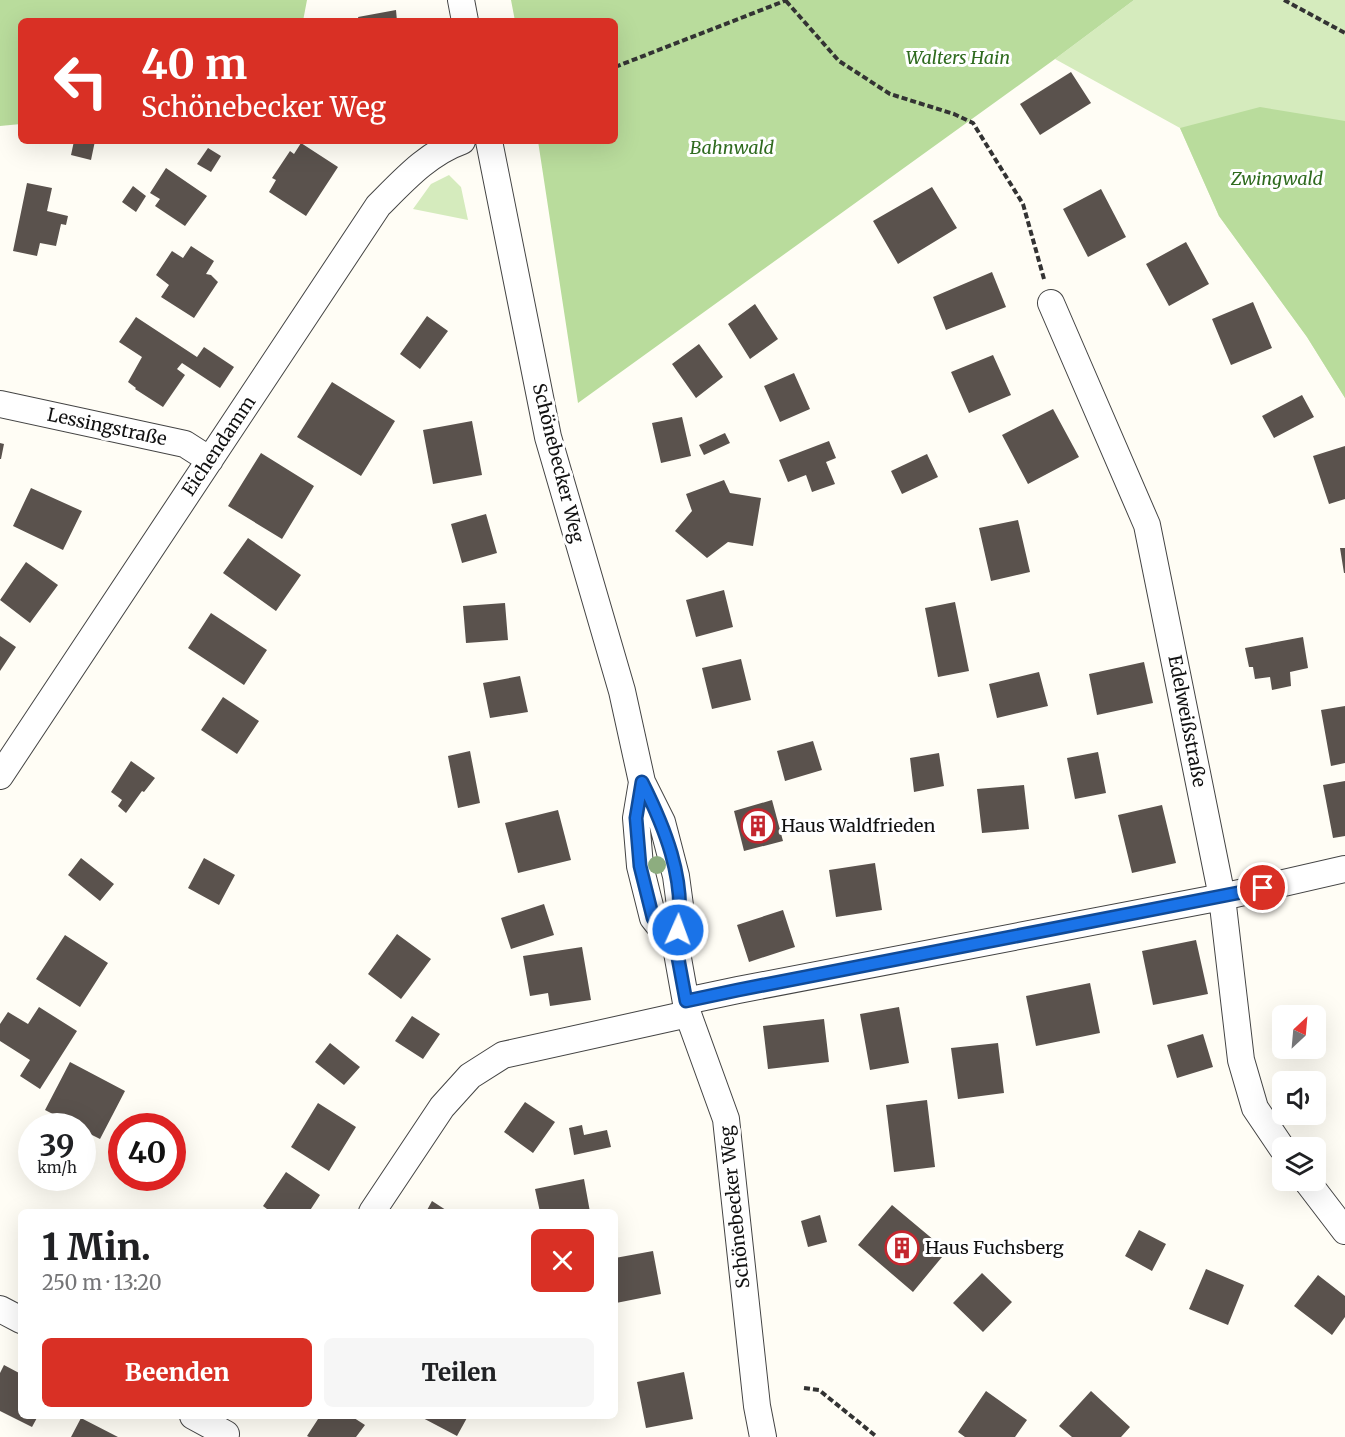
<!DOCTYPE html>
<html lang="de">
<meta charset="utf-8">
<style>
body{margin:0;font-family:Merriweather,serif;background:#f6f6f6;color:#202124;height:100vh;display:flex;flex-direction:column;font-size:22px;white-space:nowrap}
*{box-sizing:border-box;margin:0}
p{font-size:20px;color:#757577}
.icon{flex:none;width:33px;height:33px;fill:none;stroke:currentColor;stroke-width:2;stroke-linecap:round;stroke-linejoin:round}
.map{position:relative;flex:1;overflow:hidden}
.details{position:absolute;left:18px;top:1209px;width:600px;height:210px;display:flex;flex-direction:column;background:#fff;border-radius:9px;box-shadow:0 6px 24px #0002}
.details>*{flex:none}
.guide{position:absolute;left:18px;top:18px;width:600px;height:126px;border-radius:9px;box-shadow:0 6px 24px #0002;background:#d93025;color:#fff;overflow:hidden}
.needle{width:39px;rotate:26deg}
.buttons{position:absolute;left:1272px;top:1005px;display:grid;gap:12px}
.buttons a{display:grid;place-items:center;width:54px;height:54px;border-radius:9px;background:#fff;box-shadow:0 6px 24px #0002;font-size:30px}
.speed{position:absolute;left:18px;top:1113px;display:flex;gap:12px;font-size:30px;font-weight:700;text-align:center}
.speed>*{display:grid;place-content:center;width:78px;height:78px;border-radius:50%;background:#fff;box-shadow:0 6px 24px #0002;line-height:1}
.speed small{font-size:15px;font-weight:400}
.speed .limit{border:9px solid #d22;background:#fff;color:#111}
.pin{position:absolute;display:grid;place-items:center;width:51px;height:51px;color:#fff;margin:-26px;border:3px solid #fff;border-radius:50%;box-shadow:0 2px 6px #0007}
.me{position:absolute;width:66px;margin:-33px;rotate:2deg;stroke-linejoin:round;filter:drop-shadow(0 0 4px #0008)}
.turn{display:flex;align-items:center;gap:21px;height:126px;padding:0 24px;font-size:27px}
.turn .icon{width:78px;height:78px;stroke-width:2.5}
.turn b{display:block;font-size:42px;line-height:51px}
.round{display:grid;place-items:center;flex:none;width:63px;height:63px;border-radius:9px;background:#f6f6f6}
.overview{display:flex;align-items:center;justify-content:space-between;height:102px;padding:0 24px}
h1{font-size:36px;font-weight:800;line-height:45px}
.action{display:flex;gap:12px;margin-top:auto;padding:12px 24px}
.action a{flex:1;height:69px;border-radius:9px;background:#d93025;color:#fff;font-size:24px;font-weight:800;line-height:69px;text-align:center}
.action a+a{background:#f6f6f6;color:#202124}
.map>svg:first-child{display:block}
.green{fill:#d5ebbd}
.forest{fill:#b9dc9c}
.building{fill:#5a524d}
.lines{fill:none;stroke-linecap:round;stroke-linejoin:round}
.minor-casing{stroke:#444;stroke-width:28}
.path{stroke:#333;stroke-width:4;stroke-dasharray:6 3;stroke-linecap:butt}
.minor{stroke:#fff;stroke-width:26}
.tree{fill:#8dad7f}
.route-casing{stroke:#114b97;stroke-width:15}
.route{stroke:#1a73e8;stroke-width:10}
.labels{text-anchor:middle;stroke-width:6;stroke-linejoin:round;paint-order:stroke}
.park-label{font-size:18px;font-style:italic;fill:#2f6b1f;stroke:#fff}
.street-label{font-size:18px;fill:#111;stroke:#fff}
.poi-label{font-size:18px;fill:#111;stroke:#fff;text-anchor:start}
</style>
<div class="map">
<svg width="1345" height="1437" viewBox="0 0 1345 1437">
<rect width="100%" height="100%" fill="#fffdf5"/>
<path class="green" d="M 1134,0 L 1345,0 L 1345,398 L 1307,337 L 1219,216 L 1180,128 L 1055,59 Z
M 449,175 L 461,187 L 468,220 L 413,209 L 431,184 Z"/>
<path class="forest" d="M 0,0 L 307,0 L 303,21 L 21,21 L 21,124 L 0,126 Z
M 511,0 L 1134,0 L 1055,59 L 578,403 L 538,141 L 615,141 L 615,21 L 515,21 Z
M 1260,107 L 1345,121 L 1345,398 L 1307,337 L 1219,216 L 1180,128 Z"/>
<path class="building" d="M 396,10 L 397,21 L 359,21 L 358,17 Z
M 1071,72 L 1091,103 L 1040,135 L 1020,104 Z
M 74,141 L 95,141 L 91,160 L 71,155 Z
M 301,143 L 338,167 L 306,216 L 269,192 L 276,180 L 272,178 L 290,151 L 294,154 Z
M 208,148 L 221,156 L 211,172 L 197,164 Z
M 166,168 L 207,196 L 185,226 L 155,206 L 160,199 L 150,193 Z
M 27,183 L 52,188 L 47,211 L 68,216 L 66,225 L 61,224 L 56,246 L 40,243 L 37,256 L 13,251 Z
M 133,186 L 146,196 L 136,212 L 122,202 Z
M 932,187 L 957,228 L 898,264 L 873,221 Z
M 1101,189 L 1126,237 L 1088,257 L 1063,209 Z
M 1186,242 L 1209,284 L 1169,306 L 1146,264 Z
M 191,246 L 214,261 L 206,274 L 211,275 L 218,282 L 194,318 L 161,297 L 169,285 L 156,275 L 172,251 L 183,258 Z
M 992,272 L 1006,307 L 946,330 L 933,297 Z
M 1253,302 L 1272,348 L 1231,365 L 1212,319 Z
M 755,304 L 778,339 L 750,359 L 728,324 Z
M 427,316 L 448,331 L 420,369 L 400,354 Z
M 136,317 L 197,357 L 204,347 L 234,367 L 220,388 L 182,363 L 177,369 L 185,375 L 163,407 L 135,389 L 136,388 L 128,382 L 142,357 L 119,342 Z
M 699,344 L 723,377 L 696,398 L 672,364 Z
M 993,355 L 1011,395 L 969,413 L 951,372 Z
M 794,373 L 810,409 L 780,422 L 764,386 Z
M 332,382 L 395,421 L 361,476 L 297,437 Z
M 1302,395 L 1314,417 L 1274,438 L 1262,416 Z
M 1053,409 L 1079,457 L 1028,484 L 1002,435 Z
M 682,417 L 691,456 L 661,463 L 652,423 Z
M 472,421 L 482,475 L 433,484 L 423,430 Z
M 725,433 L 730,443 L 704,455 L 699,445 Z
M 829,441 L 836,458 L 826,462 L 835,484 L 812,492 L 806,475 L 788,482 L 779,460 Z
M 0,443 L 4,444 L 1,459 L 0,459 Z
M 1345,446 L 1345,499 L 1329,504 L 1313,456 Z
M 261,453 L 314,486 L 282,539 L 228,506 Z
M 927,454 L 938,477 L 902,494 L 891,471 Z
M 724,480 L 730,493 L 761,498 L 753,546 L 728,542 L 707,558 L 675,531 L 692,511 L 686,494 Z
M 31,488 L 82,511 L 63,550 L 13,526 Z
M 486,514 L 497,553 L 462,563 L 451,524 Z
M 1018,520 L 1030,572 L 991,581 L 979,528 Z
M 248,538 L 301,575 L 276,611 L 223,573 Z
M 1340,548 L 1345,548 L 1345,573 L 1344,573 Z
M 26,562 L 58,585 L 30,623 L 0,600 Z
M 724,590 L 733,627 L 696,637 L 686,600 Z
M 955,602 L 969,671 L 938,677 L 925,608 Z
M 505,603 L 508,640 L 466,643 L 463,606 Z
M 211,613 L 267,650 L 244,685 L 188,648 Z
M 0,636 L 16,647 L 0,671 Z
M 1303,637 L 1308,668 L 1290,672 L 1291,686 L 1272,690 L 1270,677 L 1255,679 L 1253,667 L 1249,667 L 1245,648 Z
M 741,659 L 751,700 L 712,709 L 702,668 Z
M 1144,662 L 1153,703 L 1097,715 L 1089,674 Z
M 1039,672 L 1048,706 L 997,718 L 989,684 Z
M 520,676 L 528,712 L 490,718 L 483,683 Z
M 223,697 L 259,721 L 237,754 L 201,730 Z
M 1345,706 L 1345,763 L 1331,766 L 1321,710 Z
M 813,741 L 822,770 L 785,781 L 777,751 Z
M 470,751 L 480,803 L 458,808 L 448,756 Z
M 1098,752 L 1106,793 L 1075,799 L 1067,758 Z
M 939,753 L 944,786 L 914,792 L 910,758 Z
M 131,761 L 155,778 L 144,792 L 142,791 L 126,813 L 118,806 L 122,800 L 111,792 Z
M 1345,781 L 1345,836 L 1333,838 L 1323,785 Z
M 1024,785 L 1029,829 L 982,833 L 977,789 Z
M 772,800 L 783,841 L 744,851 L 734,811 Z
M 1162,805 L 1176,863 L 1132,873 L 1118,815 Z
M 558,810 L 571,860 L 518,873 L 505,823 Z
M 81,858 L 114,884 L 100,901 L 68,875 Z
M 204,858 L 235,875 L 219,905 L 188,888 Z
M 875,863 L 882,910 L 836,917 L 829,870 Z
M 544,904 L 554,935 L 511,949 L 501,918 Z
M 783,910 L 795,947 L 749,962 L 737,925 Z
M 397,934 L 431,959 L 401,999 L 368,974 Z
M 65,935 L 108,963 L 80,1007 L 36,979 Z
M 1196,940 L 1208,994 L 1153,1005 L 1142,951 Z
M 582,947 L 591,1000 L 550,1006 L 548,993 L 530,996 L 523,956 Z
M 1090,983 L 1100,1033 L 1036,1046 L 1026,996 Z
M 39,1007 L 77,1031 L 40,1089 L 20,1076 L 30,1060 L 0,1041 L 0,1024 L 8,1012 L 28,1024 Z
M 899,1007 L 909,1063 L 870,1070 L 860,1014 Z
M 412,1016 L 440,1034 L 423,1059 L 395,1041 Z
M 824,1019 L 829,1062 L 768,1069 L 763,1026 Z
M 1203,1034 L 1213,1067 L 1177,1078 L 1167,1045 Z
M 330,1043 L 360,1067 L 344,1085 L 315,1062 Z
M 998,1043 L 1004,1093 L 958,1099 L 951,1048 Z
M 70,1062 L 125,1091 L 100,1139 L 82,1130 L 82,1126 L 76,1126 L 45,1110 Z
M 927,1100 L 935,1167 L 894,1172 L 886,1105 Z
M 525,1102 L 555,1122 L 533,1153 L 504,1132 Z
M 318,1103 L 356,1127 L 329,1171 L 291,1147 Z
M 582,1125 L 584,1135 L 607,1130 L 611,1147 L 574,1155 L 569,1128 Z
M 286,1172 L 320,1195 L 309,1212 L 271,1212 L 263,1206 Z
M 584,1179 L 590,1212 L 540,1212 L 535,1189 Z
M 432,1201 L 449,1212 L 426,1212 Z
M 892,1205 L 947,1251 L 913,1292 L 858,1245 Z
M 820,1215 L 827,1242 L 808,1247 L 801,1221 Z
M 1139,1230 L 1166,1244 L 1152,1271 L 1125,1256 Z
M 653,1251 L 661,1294 L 616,1303 L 615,1258 Z
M 1206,1269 L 1244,1285 L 1228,1325 L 1189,1309 Z
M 982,1273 L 1012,1302 L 983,1332 L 953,1303 Z
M 1318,1275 L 1345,1296 L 1345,1317 L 1332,1335 L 1294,1306 Z
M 4,1365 L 21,1374 L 21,1416 L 38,1416 L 32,1427 L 0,1411 L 0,1373 Z
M 684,1372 L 693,1419 L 646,1428 L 637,1382 Z
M 986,1391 L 1027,1420 L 1015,1437 L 965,1437 L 958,1432 Z
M 1091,1391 L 1130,1427 L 1121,1437 L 1072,1437 L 1059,1426 Z
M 320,1416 L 351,1416 L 365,1425 L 356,1437 L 309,1437 L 307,1436 Z
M 419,1416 L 468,1416 L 457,1436 Z
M 81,1418 L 118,1437 L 71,1437 Z"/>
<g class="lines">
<g class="minor-casing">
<path id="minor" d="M 461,0 L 465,21
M 489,141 L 548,437 L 622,691 L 642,782 L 662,822 L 676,876 L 681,913 L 676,947 L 688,1014 L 726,1119 L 757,1406 L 763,1437
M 1051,303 L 1147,525 L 1222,897 L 1241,1060 L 1255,1108 L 1282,1148
M 0,404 L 185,444 L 210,460
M 0,776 L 378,206 C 403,181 428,153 462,141
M 642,782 L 636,818 L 640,866 L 653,918 L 676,947
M 686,1001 L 738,990 L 1222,897 L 1345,869
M 1306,1180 L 1345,1231
M 372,1212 L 442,1107 L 470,1076 L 503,1055 L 688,1014
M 0,1309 L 21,1320
M 193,1416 L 226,1434"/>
</g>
<path class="path" d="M 1284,0 L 1345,33
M 786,1 L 839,61 L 890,94 L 954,114 L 973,123 L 1023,204 L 1044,279
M 615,67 L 787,0
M 804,1388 L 819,1390 L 877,1437"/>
<use href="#minor" class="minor"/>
</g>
<circle class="tree" cx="657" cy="865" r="9"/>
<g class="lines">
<g class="route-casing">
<path id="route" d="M 678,930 C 686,879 664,826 642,782 L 636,818 L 640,866 L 653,918 L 676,947 L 686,1001 L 738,990 L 1263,888"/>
</g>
<use href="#route" class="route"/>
</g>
<defs>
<g id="building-ring" transform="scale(1.725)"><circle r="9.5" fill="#fff" stroke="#c4262e" stroke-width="1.5"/><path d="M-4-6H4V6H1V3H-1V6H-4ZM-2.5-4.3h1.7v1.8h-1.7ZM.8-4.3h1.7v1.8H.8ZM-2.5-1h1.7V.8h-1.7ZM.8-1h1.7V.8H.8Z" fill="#c4262e"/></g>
</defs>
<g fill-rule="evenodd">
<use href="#building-ring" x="758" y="826"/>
<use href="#building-ring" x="902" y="1248"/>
</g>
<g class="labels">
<g class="park-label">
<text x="958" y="64">Walters Hain</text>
<text x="732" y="154">Bahnwald</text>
<text x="1277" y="185">Zwingwald</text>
</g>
<g class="street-label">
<text transform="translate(107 427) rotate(12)" y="6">Lessingstraße</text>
<text transform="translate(219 446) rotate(-56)" y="6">Eichendamm</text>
<text transform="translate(558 463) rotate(76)" y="6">Schönebecker Weg</text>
<text transform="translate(1187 721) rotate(79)" y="6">Edelweißstraße</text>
<text transform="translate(735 1207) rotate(-96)" y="6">Schönebecker Weg</text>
</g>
<g class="poi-label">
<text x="781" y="832">Haus Waldfrieden</text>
<text x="925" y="1254">Haus Fuchsberg</text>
</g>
</g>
</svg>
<div class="buttons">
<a><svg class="needle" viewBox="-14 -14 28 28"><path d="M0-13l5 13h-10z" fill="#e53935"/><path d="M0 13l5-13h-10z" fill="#757577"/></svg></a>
<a><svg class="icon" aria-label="sound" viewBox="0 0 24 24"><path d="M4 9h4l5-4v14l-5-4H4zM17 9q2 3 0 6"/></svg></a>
<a><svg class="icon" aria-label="layers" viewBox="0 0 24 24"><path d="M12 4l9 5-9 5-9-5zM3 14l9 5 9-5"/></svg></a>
</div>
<div class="speed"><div>39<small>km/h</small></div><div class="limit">40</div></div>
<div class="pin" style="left:1263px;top:888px;background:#d93025"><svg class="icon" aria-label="arrive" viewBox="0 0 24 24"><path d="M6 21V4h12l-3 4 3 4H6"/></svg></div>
<svg class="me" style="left:678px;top:930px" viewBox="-20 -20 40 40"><circle r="17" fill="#1a73e8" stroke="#fff" stroke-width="3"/><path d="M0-11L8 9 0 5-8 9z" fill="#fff"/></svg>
<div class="guide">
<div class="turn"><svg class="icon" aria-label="left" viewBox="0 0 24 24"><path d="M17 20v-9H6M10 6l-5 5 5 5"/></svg><div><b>40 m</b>Schönebecker Weg</div></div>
</div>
<section class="details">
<div class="overview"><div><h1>1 Min.</h1><p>250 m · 13:20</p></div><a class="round" style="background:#d93025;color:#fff"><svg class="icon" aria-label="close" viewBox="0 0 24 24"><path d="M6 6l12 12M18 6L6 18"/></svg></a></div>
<div class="action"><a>Beenden</a><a>Teilen</a></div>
</section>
</div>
